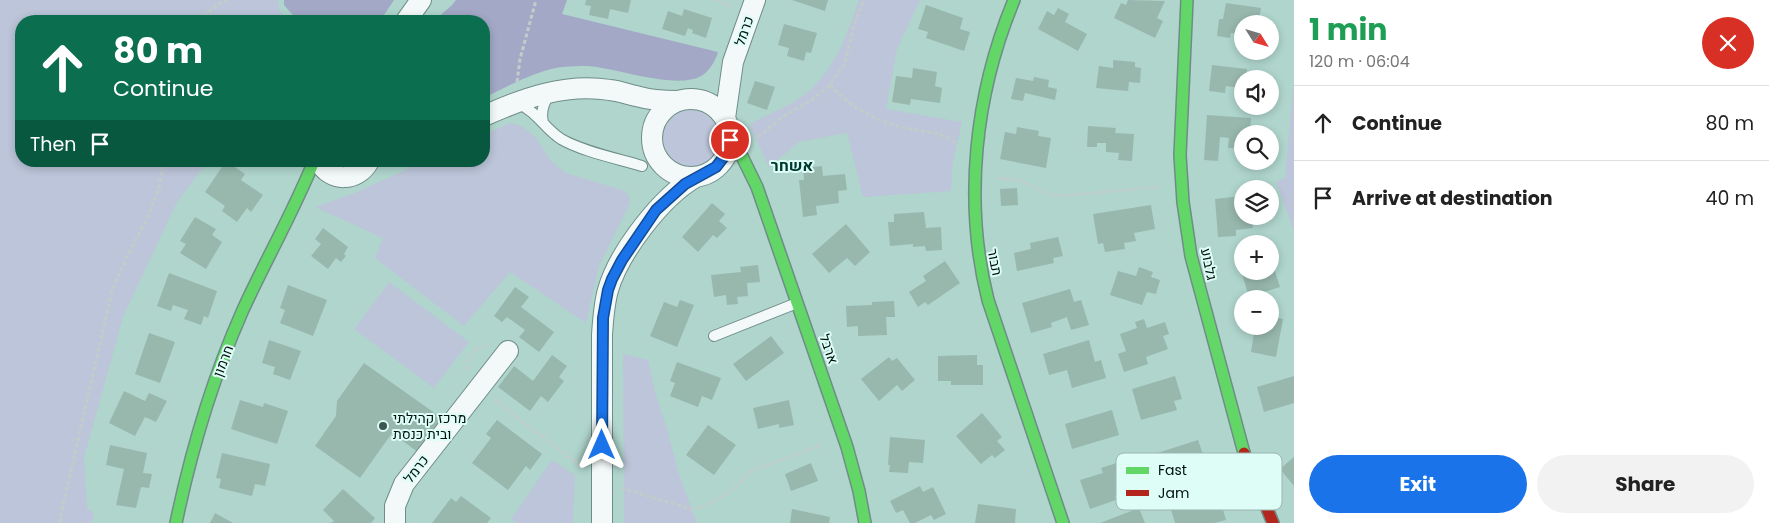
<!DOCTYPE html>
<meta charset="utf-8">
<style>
body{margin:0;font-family:Poppins,Heebo,sans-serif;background:#f2f2f2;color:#222;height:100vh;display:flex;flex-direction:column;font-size:19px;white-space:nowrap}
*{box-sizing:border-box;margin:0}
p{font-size:16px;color:#767676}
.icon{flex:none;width:28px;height:28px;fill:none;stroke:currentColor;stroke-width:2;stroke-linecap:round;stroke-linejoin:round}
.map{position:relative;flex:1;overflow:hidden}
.drawer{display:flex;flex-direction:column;background:#fff;width:475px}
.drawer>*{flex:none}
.banner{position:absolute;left:15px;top:15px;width:475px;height:152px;border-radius:20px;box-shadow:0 2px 8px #0003;background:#0b6e4f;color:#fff;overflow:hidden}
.needle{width:32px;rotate:127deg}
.tools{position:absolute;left:1234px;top:15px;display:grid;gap:10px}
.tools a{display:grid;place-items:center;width:45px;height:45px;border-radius:50%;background:#fff;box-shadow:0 2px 8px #0003;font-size:25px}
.pin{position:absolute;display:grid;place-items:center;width:42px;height:42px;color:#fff;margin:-21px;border:2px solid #fff;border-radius:50%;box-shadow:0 1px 5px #0007}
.me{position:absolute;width:55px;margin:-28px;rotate:0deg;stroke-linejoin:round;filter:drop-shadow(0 0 4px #0008)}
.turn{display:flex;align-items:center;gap:18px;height:105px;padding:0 15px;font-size:22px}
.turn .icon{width:65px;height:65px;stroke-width:2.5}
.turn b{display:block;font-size:35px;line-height:42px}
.then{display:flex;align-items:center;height:48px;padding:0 15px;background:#0003;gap:10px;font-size:19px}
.round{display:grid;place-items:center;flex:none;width:52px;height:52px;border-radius:26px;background:#f2f2f2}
.headline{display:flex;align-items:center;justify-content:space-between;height:85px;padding:0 15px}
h1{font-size:30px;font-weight:700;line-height:38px;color:#1e9e55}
.cta{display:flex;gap:10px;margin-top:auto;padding:10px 15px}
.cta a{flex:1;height:58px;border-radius:30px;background:#1a73e8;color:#fff;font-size:20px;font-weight:700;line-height:58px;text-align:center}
.cta a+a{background:#f2f2f2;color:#222}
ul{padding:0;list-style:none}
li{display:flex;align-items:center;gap:15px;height:75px;padding:0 15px;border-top:1px solid #e0e0e0}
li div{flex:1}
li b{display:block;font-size:19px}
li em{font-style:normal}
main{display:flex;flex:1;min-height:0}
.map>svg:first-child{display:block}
.green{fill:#bcc5d9}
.forest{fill:#a2a8c6}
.building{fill:#98b8ad}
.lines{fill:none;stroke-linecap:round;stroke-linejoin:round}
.lane-casing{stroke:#6e8d87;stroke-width:12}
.street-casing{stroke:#6e8d87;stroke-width:22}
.fast-casing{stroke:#6e8d87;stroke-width:14}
.jam-casing{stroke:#6e8d87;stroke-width:14}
.path{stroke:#c2cdca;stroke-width:3;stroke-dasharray:4 2.5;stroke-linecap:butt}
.lane{stroke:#f3f9f8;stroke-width:10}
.street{stroke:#f3f9f8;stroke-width:20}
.fast{stroke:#63d668;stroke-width:11}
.jam{stroke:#b3261e;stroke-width:11}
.route-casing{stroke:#114b97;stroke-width:12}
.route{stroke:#1a73e8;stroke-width:9}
.poi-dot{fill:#3d5650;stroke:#ddfdf6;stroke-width:2}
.labels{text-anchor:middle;stroke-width:4;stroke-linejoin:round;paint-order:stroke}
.street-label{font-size:14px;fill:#00110c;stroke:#ddfdf6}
.poi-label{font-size:14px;fill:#00110c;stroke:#ddfdf6;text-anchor:start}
.quarter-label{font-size:16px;font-weight:bold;fill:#003930;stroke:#ddfdf6}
.key{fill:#ddfdf6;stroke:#9bb6b0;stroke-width:1}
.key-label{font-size:14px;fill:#00110c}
</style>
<main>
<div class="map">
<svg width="1294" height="523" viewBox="0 0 1294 523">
<rect width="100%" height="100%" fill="#afd5cd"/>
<path class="green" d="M 0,0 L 278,0 L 280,11 L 290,21 L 21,21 L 21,161 L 208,161 L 177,202 L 123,317 L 84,458 L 87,508 L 94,513 L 91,523 L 0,523 Z
M 859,0 L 920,0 L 897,49 L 886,109 L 962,122 L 953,161 L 951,191 L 863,197 L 847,133 L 799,142 L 769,167 L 749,124 C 765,116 790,106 804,95 C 837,68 845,38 859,0 Z
M 1294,78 L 1294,231 L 1276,182 L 1285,178 Z
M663 138a28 28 0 1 1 56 0a28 28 0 1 1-56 0Z
M 510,123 L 522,126 L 536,138 L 552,162 L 566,173 L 625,191 L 630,198 L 629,205 L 599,266 L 586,323 L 510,272 L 464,326 L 375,258 L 383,238 L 315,207 L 355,193 L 425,161 L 484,161 L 484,135 Z
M 389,282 L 469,342 L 434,388 L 354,329 Z
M 623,354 L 648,360 L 655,392 L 667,429 L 679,475 L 697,523 L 624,523 Z
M 552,460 L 575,475 L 573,523 L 516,523 L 511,519 Z"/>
<path class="forest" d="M 284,0 L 394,0 L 380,21 L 298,21 L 284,5 Z
M 456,0 L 567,0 L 562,14 L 718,52 C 716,60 709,72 701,76 C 676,90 617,68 588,66 C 580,66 570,66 562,67 C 538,70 505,87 484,98 L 484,21 L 434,21 L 452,5 Z"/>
<path class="building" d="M 586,0 L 631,0 L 628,13 L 610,9 L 608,19 L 589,15 L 591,6 L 585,5 Z
M 792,0 L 828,0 L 825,11 Z
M 1128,0 L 1165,1 L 1157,18 L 1163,21 L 1155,38 L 1114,18 L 1121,3 L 1126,5 Z
M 1226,3 L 1261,8 L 1258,24 L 1242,24 L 1242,34 L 1231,33 L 1230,38 L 1217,36 L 1219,19 L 1223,19 Z
M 926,5 L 963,18 L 960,29 L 970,32 L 964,51 L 926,38 L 928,32 L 918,29 Z
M 1058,8 L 1069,14 L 1065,22 L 1087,34 L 1078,51 L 1038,29 L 1047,11 L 1054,15 Z
M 684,9 L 712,18 L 706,38 L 692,33 L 693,30 L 688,28 L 685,36 L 662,29 L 668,11 L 682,16 Z
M 784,24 L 817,33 L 811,53 L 806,52 L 804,61 L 787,56 L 789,48 L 778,45 Z
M 1113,60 L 1135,62 L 1135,67 L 1141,68 L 1140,83 L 1129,82 L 1128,91 L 1096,88 L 1099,66 L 1113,68 Z
M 1212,65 L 1247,69 L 1246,76 L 1256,79 L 1242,79 L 1242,88 L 1226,86 L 1225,93 L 1209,91 Z
M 913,68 L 937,72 L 935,86 L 942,88 L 940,103 L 911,99 L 910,105 L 892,102 L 896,76 L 912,78 Z
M 1034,77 L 1049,80 L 1048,87 L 1057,89 L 1055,100 L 1025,93 L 1023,101 L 1011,99 L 1016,78 L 1033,81 Z
M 755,81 L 775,87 L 767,110 L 747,103 Z
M 1207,115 L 1251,118 L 1250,134 L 1242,134 L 1242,148 L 1228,148 L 1229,138 L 1220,137 L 1218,161 L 1204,160 Z
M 1088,126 L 1116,128 L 1115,133 L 1134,134 L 1132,161 L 1118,160 L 1119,153 L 1106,152 L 1106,143 L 1097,143 L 1097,147 L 1087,147 Z
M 1017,127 L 1039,131 L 1038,136 L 1051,138 L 1046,168 L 1000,159 L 1005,132 L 1016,134 Z
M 226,161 L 245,174 L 241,180 L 263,195 L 251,212 L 247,208 L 237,222 L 222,211 L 225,206 L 205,192 Z
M 822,166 L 823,176 L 845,174 L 847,190 L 838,191 L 839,203 L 816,206 L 817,215 L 803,217 L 799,180 L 804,180 L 803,168 Z
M 1017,188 L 1018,205 L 1001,206 L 1000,189 Z
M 1242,196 L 1242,216 L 1252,216 L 1253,228 L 1236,230 L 1236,236 L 1218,237 L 1215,199 Z
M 712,203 L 725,214 L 719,221 L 727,228 L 717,238 L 713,235 L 698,252 L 682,237 Z
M 1151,205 L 1155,229 L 1134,233 L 1136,241 L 1124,243 L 1125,249 L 1105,252 L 1103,243 L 1098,244 L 1093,214 Z
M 924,212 L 926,228 L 941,227 L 942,250 L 926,251 L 925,246 L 913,247 L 913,244 L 890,246 L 888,222 L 894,222 L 894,214 Z
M 195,217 L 216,229 L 212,235 L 222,242 L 206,269 L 180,253 L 186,244 L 180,241 Z
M 846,224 L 870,252 L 855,266 L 847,258 L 829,273 L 812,254 Z
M 323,228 L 348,247 L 344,254 L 346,256 L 341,262 L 336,258 L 328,269 L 311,256 L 321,244 L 315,239 Z
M 1058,237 L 1063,256 L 1053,258 L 1054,263 L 1017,271 L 1014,253 L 1031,249 L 1030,243 Z
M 1270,256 L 1280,287 L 1249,297 L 1238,261 L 1242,259 L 1242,271 L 1270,271 Z
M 945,261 L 960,283 L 928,305 L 925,302 L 918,307 L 909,292 L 926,281 L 923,276 Z
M 758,265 L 760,282 L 747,283 L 748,296 L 737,297 L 738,304 L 727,305 L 726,295 L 714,297 L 711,275 L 741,272 L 740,267 Z
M 1139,267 L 1153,272 L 1151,277 L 1160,280 L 1156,294 L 1147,292 L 1142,305 L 1110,295 L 1118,271 L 1136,276 Z
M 169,273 L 217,291 L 208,318 L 204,316 L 201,325 L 184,319 L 188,310 L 173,305 L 171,311 L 157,306 Z
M 288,285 L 327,300 L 313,336 L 280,323 L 285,310 L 280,308 Z
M 515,287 L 529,297 L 521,307 L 554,332 L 539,352 L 519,337 L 525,330 L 507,317 L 502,322 L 494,316 Z
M 1070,289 L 1074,302 L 1081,300 L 1089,325 L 1071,330 L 1067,317 L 1051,323 L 1052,327 L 1031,333 L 1022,303 Z
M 680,300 L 694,305 L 677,347 L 650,336 L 664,302 L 677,307 Z
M 894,301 L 895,317 L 886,317 L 887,335 L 858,336 L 858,326 L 847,327 L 846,306 L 872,305 L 872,302 Z
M 1270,316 L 1283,319 L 1276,357 L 1251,352 L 1255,326 L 1270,326 Z
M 1144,319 L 1147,328 L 1165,322 L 1169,334 L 1163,336 L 1168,349 L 1146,357 L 1148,364 L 1124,372 L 1118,354 L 1126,351 L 1120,334 L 1137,328 L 1135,322 Z
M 149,333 L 175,342 L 160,383 L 135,374 Z
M 771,336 L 784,353 L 746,381 L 733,364 Z
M 269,340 L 301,351 L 290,380 L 273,374 L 275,367 L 262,363 Z
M 1089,340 L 1095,362 L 1101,360 L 1106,378 L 1072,388 L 1067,370 L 1049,375 L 1043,354 Z
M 552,355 L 567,366 L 559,377 L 564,381 L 548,402 L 541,396 L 530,411 L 498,387 L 514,366 L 533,381 Z
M 977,355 L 977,365 L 983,365 L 983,385 L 951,385 L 951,381 L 938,381 L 938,356 Z
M 889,357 L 892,361 L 897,358 L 915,380 L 902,391 L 897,385 L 879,401 L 861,379 Z
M 677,362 L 721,378 L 712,400 L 702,396 L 698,407 L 670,396 L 675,383 L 670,381 Z
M 364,363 L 443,419 L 419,453 L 392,433 L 360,478 L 315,446 L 336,416 L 337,401 Z
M 1175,376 L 1182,399 L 1174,401 L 1177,410 L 1141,420 L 1132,389 Z
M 1294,376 L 1294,403 L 1264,412 L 1257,387 Z
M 124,391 L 145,401 L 149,393 L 167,401 L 156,422 L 145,417 L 135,436 L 109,423 Z
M 240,400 L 263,407 L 264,403 L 288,411 L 277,444 L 231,429 Z
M 789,400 L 794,425 L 779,428 L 779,424 L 758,429 L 753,408 Z
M 1112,410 L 1119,435 L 1072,449 L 1065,424 Z
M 982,413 L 1002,437 L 997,441 L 1005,450 L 995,458 L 992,455 L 981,464 L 956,436 Z
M 497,420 L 542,454 L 530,470 L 526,466 L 508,490 L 472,463 L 491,438 L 486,434 Z
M 708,425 L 736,445 L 714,475 L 686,455 Z
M 890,437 L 925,440 L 923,463 L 909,462 L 908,473 L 889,472 L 890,465 L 888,465 Z
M 1198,440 L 1204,457 L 1193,461 L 1196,468 L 1186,472 L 1188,479 L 1159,488 L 1148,456 Z
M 110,445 L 147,453 L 143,473 L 152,474 L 149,488 L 141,487 L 136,508 L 116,505 L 124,469 L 106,465 Z
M 222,453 L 270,464 L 265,486 L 255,484 L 252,496 L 219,488 L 221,479 L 216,478 Z
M 1294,457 L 1294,486 L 1280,469 Z
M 1123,461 L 1129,477 L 1125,479 L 1129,491 L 1115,496 L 1116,500 L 1090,509 L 1080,480 L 1103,473 L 1101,468 Z
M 811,463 L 818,481 L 791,491 L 785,474 Z
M 920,486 L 923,492 L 933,487 L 946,514 L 934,520 L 931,515 L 915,523 L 910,523 L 903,510 L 896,513 L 890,501 Z
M 343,489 L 375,518 L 371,523 L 331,523 L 334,521 L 323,510 Z
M 1219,495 L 1226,520 L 1214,523 L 1175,523 L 1169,503 L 1194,496 L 1196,502 Z
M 461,496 L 491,518 L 487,523 L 432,523 L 451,498 L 456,502 Z
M 978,504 L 1016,509 L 1015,523 L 975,523 Z
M 1139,508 L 1145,523 L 1100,523 Z
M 792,509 L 830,517 L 829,523 L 790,523 Z
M 215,513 L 233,523 L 210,523 Z"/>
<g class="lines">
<g class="lane-casing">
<path id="lane" d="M 517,103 C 538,112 544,128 561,139 C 581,151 619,159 642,166
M 543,122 C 540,111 544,102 550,93
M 714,336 L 797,303"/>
</g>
<g class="street-casing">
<path id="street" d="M 406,21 L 421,0
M652 138a39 39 0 1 1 78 0a39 39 0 1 1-78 0Z
M 484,116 C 524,98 565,83 610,90 C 619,91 627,94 636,96 C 650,100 664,101 678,101
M 725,118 L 733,62 L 755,0
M 319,161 C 330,183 358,182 369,161
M 395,523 L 395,506 L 404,484 L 508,351
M 602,523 L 602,335 C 603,320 604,304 608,290 C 619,252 662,196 696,177"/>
</g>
<g class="fast-casing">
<path id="fast" d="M 1014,0 C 975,94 963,201 988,300 L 1063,523
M 1187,0 L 1180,155 L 1183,202 L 1191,256 L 1244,453
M 730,132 L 757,187 L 847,447 L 859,491 L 865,523
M 176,523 C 191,451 212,380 242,312 C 265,261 293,213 314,161"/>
</g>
<g class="jam-casing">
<path id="jam" d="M 1244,453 L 1273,523"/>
</g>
<path class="path" d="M 715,0 L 733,7
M 199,21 L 218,4 L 227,0
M 517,82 L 520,59 L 536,0
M 830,85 C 849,106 877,122 905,128 C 925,132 939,131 956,143
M 758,137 L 781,118 L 816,97 L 830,85 L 844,65 L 855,22 L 864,0
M 999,178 L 1022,181 L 1047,194 L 1058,196 L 1159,187
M 467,370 C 467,356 473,349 487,345
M 495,400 L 583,468
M 621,488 L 691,509 L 702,507 L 730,492 L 751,471 L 822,445
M 59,523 L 112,291 L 126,258 L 146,221 L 159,188 L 164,161"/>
<use href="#lane" class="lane"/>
<use href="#street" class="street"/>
<use href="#fast" class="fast"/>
<use href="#jam" class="jam"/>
</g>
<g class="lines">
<g class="route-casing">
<path id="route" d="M 602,445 L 603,318 L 608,290 L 612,279 L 622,260 L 656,210 L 685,184 L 716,167 L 726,154 L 730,140"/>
</g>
<use href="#route" class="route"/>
</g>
<circle class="poi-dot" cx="383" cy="426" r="5"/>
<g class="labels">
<g class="street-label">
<text transform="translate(744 31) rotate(-71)" y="5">כרמל</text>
<text transform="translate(995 262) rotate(79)" y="5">תבור</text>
<text transform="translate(1209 264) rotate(78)" y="5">גלבוע</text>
<text transform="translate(829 349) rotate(71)" y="5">ארבל</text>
<text transform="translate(223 361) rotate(-69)" y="5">חרמון</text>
<text transform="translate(416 469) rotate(-53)" y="5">כרמל</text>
</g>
<g class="poi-label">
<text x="393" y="423">מרכז קהילתי<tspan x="393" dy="16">ובית כנסת</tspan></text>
</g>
<g class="quarter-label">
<text x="792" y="171">אשחר</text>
</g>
</g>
<rect x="1116" y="453" width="166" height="57" rx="8" class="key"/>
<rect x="1126" y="467" width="23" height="7" fill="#63d668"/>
<rect x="1126" y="490" width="23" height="6" fill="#b3261e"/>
<g class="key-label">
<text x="1158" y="475">Fast</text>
<text x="1158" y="498">Jam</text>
</g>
</svg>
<div class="tools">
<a><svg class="needle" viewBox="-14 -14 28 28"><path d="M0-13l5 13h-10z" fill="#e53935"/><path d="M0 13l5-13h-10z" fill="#767676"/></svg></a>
<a><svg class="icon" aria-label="sound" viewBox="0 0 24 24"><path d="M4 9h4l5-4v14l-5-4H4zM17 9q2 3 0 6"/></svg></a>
<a><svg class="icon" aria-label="search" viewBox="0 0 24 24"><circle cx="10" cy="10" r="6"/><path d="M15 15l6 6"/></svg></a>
<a><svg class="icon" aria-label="layers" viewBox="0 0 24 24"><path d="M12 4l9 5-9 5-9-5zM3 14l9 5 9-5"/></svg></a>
<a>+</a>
<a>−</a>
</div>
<div class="pin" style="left:730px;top:140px;background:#d93025"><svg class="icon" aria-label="arrive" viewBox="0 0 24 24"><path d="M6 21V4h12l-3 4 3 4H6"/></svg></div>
<svg class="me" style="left:602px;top:445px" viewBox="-20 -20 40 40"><path d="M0-17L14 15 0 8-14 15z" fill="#1a73e8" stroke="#fff" stroke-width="4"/></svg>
<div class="banner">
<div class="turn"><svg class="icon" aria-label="ahead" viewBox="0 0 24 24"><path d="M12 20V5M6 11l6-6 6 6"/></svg><div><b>80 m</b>Continue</div></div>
<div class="then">Then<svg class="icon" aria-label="arrive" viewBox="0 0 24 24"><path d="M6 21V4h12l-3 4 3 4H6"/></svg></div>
</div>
</div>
<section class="drawer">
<div class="headline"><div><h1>1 min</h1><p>120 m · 06:04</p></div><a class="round" style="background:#d93025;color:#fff"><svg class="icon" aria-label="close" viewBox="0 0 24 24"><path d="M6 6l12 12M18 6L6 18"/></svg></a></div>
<ul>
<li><svg class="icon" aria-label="ahead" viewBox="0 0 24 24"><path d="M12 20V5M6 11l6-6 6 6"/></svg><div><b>Continue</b></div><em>80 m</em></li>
<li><svg class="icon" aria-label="arrive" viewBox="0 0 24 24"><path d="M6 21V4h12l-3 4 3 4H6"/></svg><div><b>Arrive at destination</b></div><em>40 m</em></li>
</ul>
<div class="cta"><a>Exit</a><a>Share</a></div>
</section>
</main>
